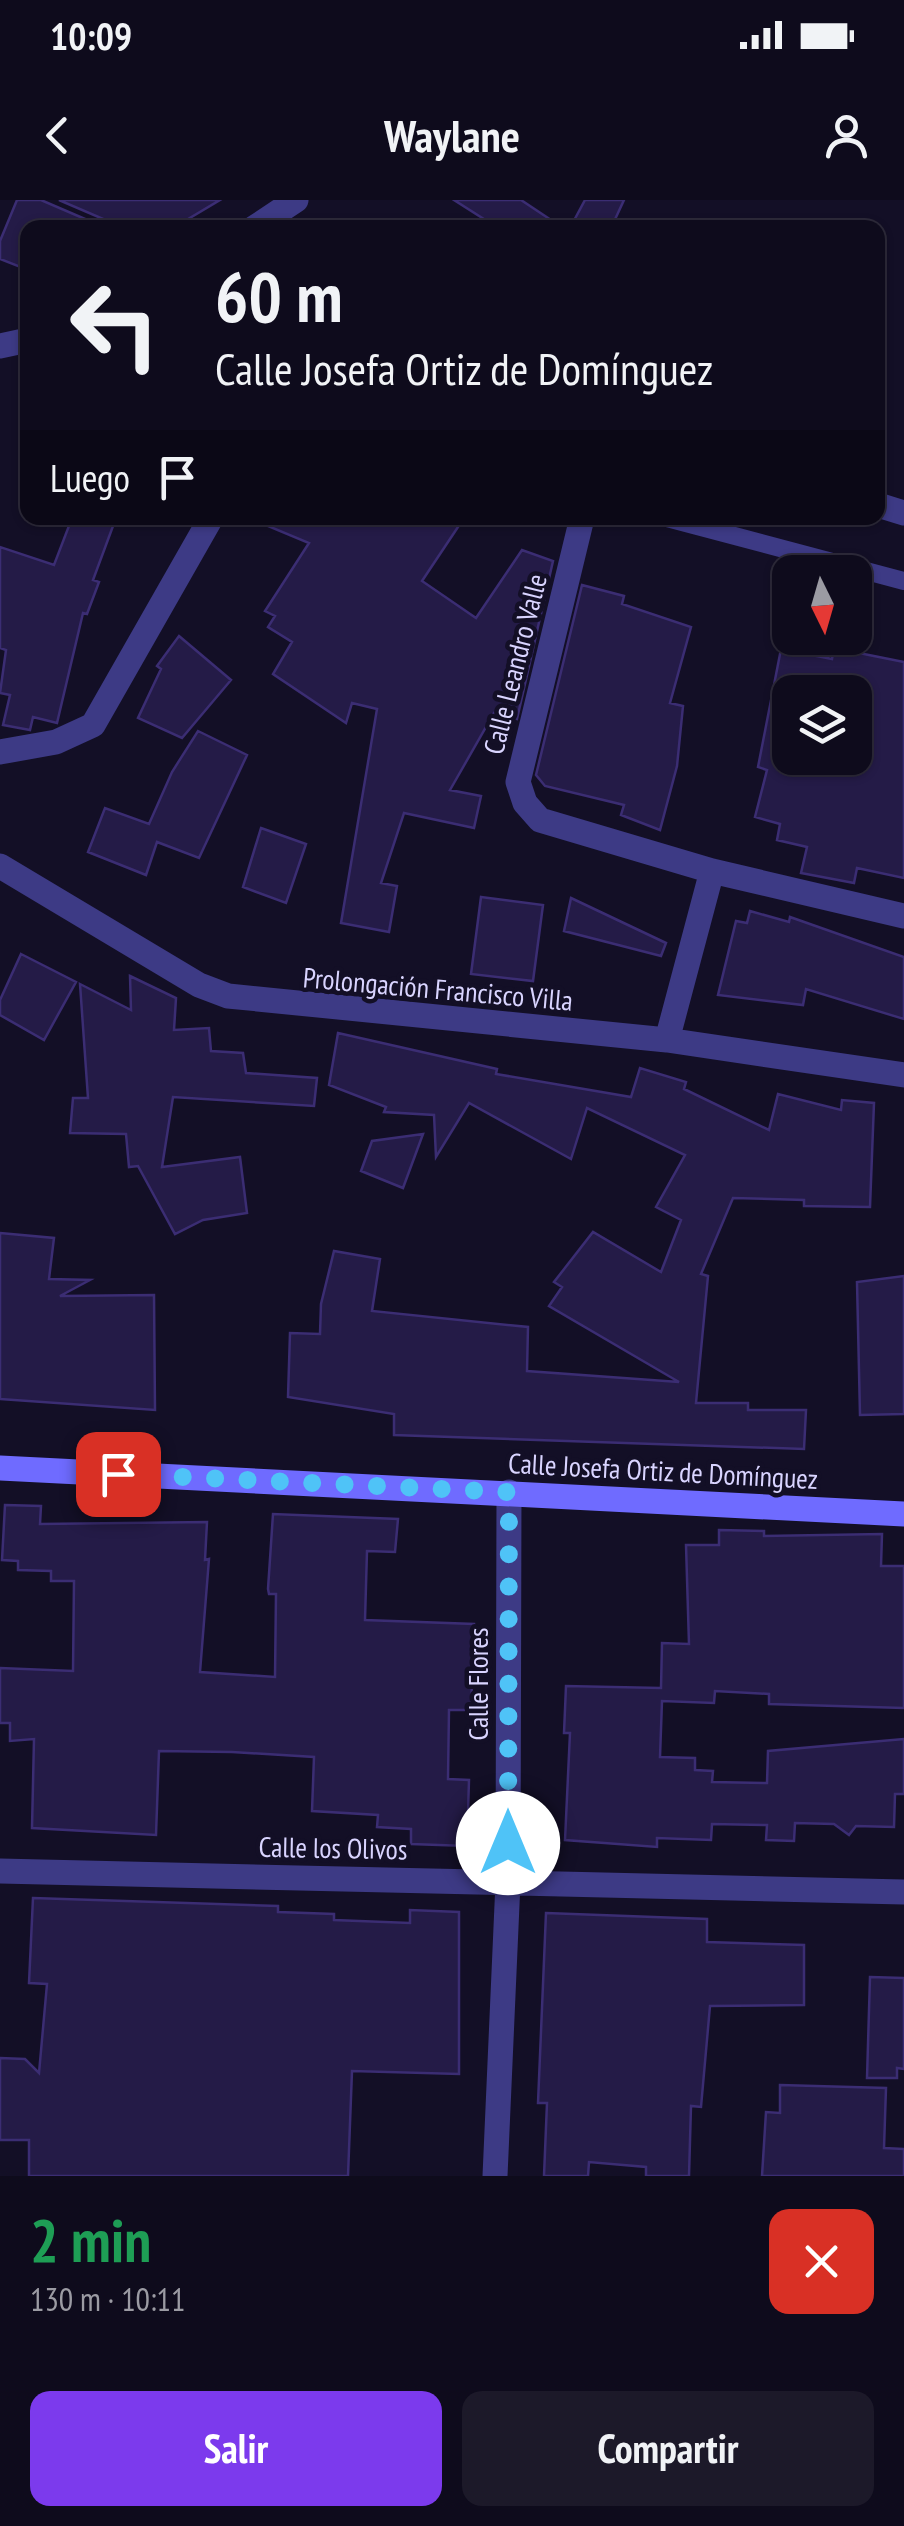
<!DOCTYPE html>
<html lang="es">
<meta charset="utf-8">
<style>
body{margin:0;font-family:"PT Sans Narrow",sans-serif;background:#1c1929;color:#f1f3f6;height:100vh;display:flex;flex-direction:column;font-size:38px;white-space:nowrap}
*{box-sizing:border-box;margin:0}
p{font-size:32px;color:#9b9ba3}
.icon{flex:none;width:55px;height:55px;fill:none;stroke:currentColor;stroke-width:2;stroke-linecap:round;stroke-linejoin:round}
.map{position:relative;height:1976px;overflow:hidden}
.side{display:flex;flex-direction:column;background:#0e0b1c;flex:1}
.side>*{flex:none}
.hud{position:absolute;left:20px;top:20px;width:865px;height:305px;border-radius:20px;box-shadow:0 2px 8px #0004,0 0 0 2px #2e2b3b;background:#0e0b1c;color:#f1f3f6;overflow:hidden}
.needle{width:65px;rotate:175deg}
.buttons{position:absolute;left:772px;top:355px;display:grid;gap:20px}
.buttons a{display:grid;place-items:center;width:100px;height:100px;border-radius:20px;background:#0e0b1c;box-shadow:0 2px 8px #0004,0 0 0 2px #2e2b3b;font-size:50px}
.pin{position:absolute;display:grid;place-items:center;width:85px;height:85px;color:#fff;margin:-42px;border-radius:20px;box-shadow:0 5px 15px #0006}
.me{position:absolute;width:110px;margin:-55px;rotate:0deg;stroke-linejoin:round;filter:drop-shadow(0 0 8px #0008)}
.turn{display:flex;align-items:center;gap:35px;height:210px;padding:0 30px;font-size:45px}
.turn .icon{width:130px;height:130px;stroke-width:2.5}
.turn b{display:block;font-size:70px;line-height:85px}
.then{display:flex;align-items:center;height:95px;padding:0 30px;background:#0003;gap:20px;font-size:38px}
.round{display:grid;place-items:center;flex:none;width:105px;height:105px;border-radius:20px;background:#1c1929}
.head{display:flex;align-items:center;justify-content:space-between;height:170px;padding:0 30px}
h1{font-size:60px;font-weight:600;line-height:75px;color:#1e9e55}
.action{display:flex;gap:20px;margin-top:auto;padding:20px 30px}
.action a{flex:1;height:115px;border-radius:20px;background:#7c3aed;color:#fff;font-size:40px;font-weight:600;line-height:115px;text-align:center}
.action a+a{background:#1c1929;color:#f1f3f6}
.status{display:flex;justify-content:space-between;align-items:center;height:70px;padding:0 50px;background:#0e0b1c;direction:ltr}
.status svg{height:28px;fill:currentColor}
header{display:flex;justify-content:space-between;align-items:center;height:130px;padding:0 30px;background:#0e0b1c;font-size:45px;font-weight:600}
.map>svg:first-child{display:block}
.building{fill:#241b47;stroke:#3b2d73;stroke-width:2.5;fill-rule:evenodd}
.lines{fill:none;stroke-linecap:round;stroke-linejoin:round}
.service{stroke:#3d3a85;stroke-width:18}
.minor{stroke:#3d3a85;stroke-width:25}
.tertiary{stroke:#3d3a85;stroke-width:25}
.secondary{stroke:#6f6bff;stroke-width:25}
.route{stroke:#4fc3f7;stroke-width:18;stroke-dasharray:0 32.4}
.labels{text-anchor:middle;stroke-width:9;stroke-linejoin:round;paint-order:stroke}
.street-label{font-size:28px;fill:#d9d4ff;stroke:#130f26}
</style>
<div class="status"><b>10:09</b><svg viewBox="0 0 49 12"><path d="M0 12V9h3v3zM5 12V6h3v6zM10 12V3h3v9zM15 12V0h3v12zM26 1h20v11H26zM47 4h2v5h-2z"/></svg></div>
<header><svg class="icon" aria-label="back" viewBox="0 0 24 24"><path d="M15 5l-7 7 7 7"/></svg>Waylane<svg class="icon" aria-label="person" viewBox="0 0 24 24"><circle cx="12" cy="8" r="4"/><path d="M4 21q1-7 8-7t8 7"/></svg></header>
<div class="map">
<svg width="904" height="1976" viewBox="0 0 904 1976">
<rect width="100%" height="100%" fill="#130f26"/>
<path class="building" d="M 17,0 L 41,0 L 106,28 L 28,28 L 28,70 L 0,59 L 0,41 Z
M 59,0 L 220,0 L 173,28 L 124,28 Z
M 454,0 L 521,0 L 563,28 L 498,28 Z
M 585,0 L 624,0 L 611,28 L 570,28 Z
M 72,318 L 116,318 L 93,380 L 99,382 L 87,414 L 83,413 L 57,523 L 33,517 L 30,530 L 3,525 L 10,495 L 0,493 L 6,450 L 0,448 L 0,347 L 54,365 Z
M 249,318 L 464,318 L 422,381 L 476,418 L 522,350 L 553,361 L 517,519 L 494,513 L 450,590 L 481,596 L 474,628 L 404,613 L 381,683 L 397,686 L 389,732 L 341,723 L 377,509 L 352,503 L 346,523 L 273,474 L 292,442 L 268,427 L 275,416 L 265,411 L 309,343 Z
M 582,385 L 624,396 L 622,404 L 691,427 L 670,503 L 683,506 L 677,566 L 660,630 L 621,615 L 624,605 L 545,586 L 536,575 Z
M 179,436 L 231,480 L 182,538 L 138,518 L 161,469 L 157,466 Z
M 834,448 L 904,462 L 904,678 L 857,668 L 854,683 L 801,673 L 807,647 L 777,640 L 780,624 L 755,617 L 767,570 L 758,567 L 781,449 L 832,459 ZM 790,492 L 855,492 L 855,558 L 790,558 Z
M 198,531 L 247,555 L 199,658 L 157,642 L 146,675 L 88,652 L 105,608 L 149,624 L 172,572 Z
M 261,628 L 306,644 L 286,703 L 243,687 Z
M 481,697 L 543,705 L 533,781 L 471,774 Z
M 571,698 L 666,743 L 661,756 L 564,731 Z
M 750,711 L 789,722 L 790,717 L 904,757 L 904,819 L 806,789 L 803,805 L 718,795 L 736,721 L 747,723 Z
M 21,754 L 76,782 L 44,840 L 0,815 L 0,800 Z
M 130,776 L 176,798 L 174,830 L 209,828 L 211,851 L 243,853 L 246,873 L 317,878 L 314,906 L 173,897 L 162,967 L 240,957 L 247,1013 L 203,1020 L 175,1034 L 138,966 L 129,967 L 126,934 L 70,933 L 73,898 L 88,898 L 80,784 L 131,810 Z
M 338,833 L 497,869 L 496,874 L 631,897 L 640,868 L 686,882 L 684,889 L 769,930 L 778,894 L 841,910 L 842,900 L 874,903 L 870,1007 L 804,1006 L 804,1000 L 733,998 L 701,1074 L 708,1076 L 696,1203 L 748,1203 L 748,1210 L 806,1210 L 804,1249 L 394,1235 L 394,1214 L 288,1197 L 290,1133 L 320,1134 L 321,1104 L 334,1051 L 380,1059 L 372,1111 L 528,1127 L 527,1171 L 679,1182 L 549,1106 L 562,1087 L 554,1082 L 593,1032 L 661,1072 L 681,1020 L 656,1007 L 685,955 L 587,908 L 571,959 L 469,903 L 436,957 L 434,915 L 384,912 L 386,907 L 329,885 Z
M 423,934 L 403,988 L 361,971 L 372,941 Z
M 0,1033 L 54,1038 L 49,1079 L 90,1080 L 60,1096 L 154,1095 L 155,1210 L 0,1199 Z
M 904,1076 L 904,1214 L 860,1215 L 857,1082 Z
M 5,1305 L 41,1306 L 40,1324 L 207,1322 L 205,1360 L 209,1359 L 200,1472 L 275,1477 L 276,1394 L 269,1394 L 268,1389 L 273,1314 L 398,1319 L 395,1352 L 367,1351 L 365,1420 L 474,1424 L 471,1510 L 449,1510 L 448,1579 L 469,1580 L 467,1646 L 411,1644 L 411,1629 L 377,1627 L 378,1615 L 312,1611 L 314,1557 L 232,1552 L 159,1551 L 156,1635 L 32,1628 L 34,1539 L 10,1541 L 10,1523 L 0,1523 L 0,1468 L 73,1471 L 74,1381 L 51,1381 L 51,1371 L 18,1370 L 18,1361 L 2,1360 Z
M 719,1330 L 764,1331 L 764,1336 L 882,1334 L 881,1366 L 904,1366 L 904,1508 L 769,1504 L 769,1494 L 715,1491 L 714,1503 L 662,1501 L 660,1557 L 695,1558 L 695,1570 L 713,1571 L 712,1582 L 767,1583 L 768,1551 L 904,1539 L 904,1594 L 895,1594 L 894,1627 L 856,1626 L 849,1635 L 834,1624 L 795,1623 L 794,1641 L 766,1640 L 767,1625 L 712,1624 L 711,1640 L 657,1638 L 657,1647 L 565,1640 L 570,1533 L 564,1533 L 566,1486 L 661,1488 L 662,1443 L 689,1444 L 686,1345 L 719,1345 Z
M 33,1698 L 278,1706 L 278,1712 L 334,1714 L 334,1720 L 410,1723 L 410,1710 L 459,1712 L 459,1874 L 352,1871 L 348,1976 L 29,1976 L 29,1940 L 0,1940 L 0,1858 L 25,1859 L 39,1873 L 47,1784 L 29,1783 Z
M 546,1713 L 707,1719 L 707,1742 L 804,1745 L 804,1805 L 710,1806 L 701,1907 L 691,1906 L 689,1976 L 646,1976 L 646,1967 L 589,1962 L 588,1976 L 544,1976 L 547,1903 L 538,1903 Z
M 870,1777 L 904,1778 L 904,1869 L 897,1868 L 897,1878 L 867,1878 Z
M 780,1885 L 886,1888 L 884,1948 L 904,1949 L 904,1976 L 762,1976 L 766,1912 L 780,1913 Z"/>
<g class="lines">
<path class="service" d="M 667,318 L 904,381"/>
<path class="minor" d="M 582,318 L 518,582 L 525,603 L 540,620 L 712,671 L 904,716
M 0,552 L 56,542 L 93,525 L 211,318
M 0,666 L 199,785 L 228,796 L 667,840 L 904,875
M 667,840 L 712,671
M 0,1671 L 904,1692
M 495,1976 L 508,1682 L 509,1292"/>
<path class="tertiary" d="M 254,28 L 296,0
M 0,146 L 28,140
M 878,305 L 904,313"/>
<path class="secondary" d="M 0,1268 L 904,1314"/>
</g>
<g class="lines">
<path class="route" d="M 118,1274 L 509,1292 L 508,1643"/>
</g>
<g class="labels">
<g class="street-label">
<text transform="translate(515 464) rotate(-76)" y="10">Calle Leandro Valle</text>
<text transform="translate(438 789) rotate(5)" y="10">Prolongación Francisco Villa</text>
<text transform="translate(663 1271) rotate(3)" y="10">Calle Josefa Ortiz de Domínguez</text>
<text transform="translate(478 1484) rotate(-90)" y="10">Calle Flores</text>
<text transform="translate(333 1648) rotate(1)" y="10">Calle los Olivos</text>
</g>
</g>
</svg>
<div class="buttons">
<a><svg class="needle" viewBox="-14 -14 28 28"><path d="M0-13l5 13h-10z" fill="#e53935"/><path d="M0 13l5-13h-10z" fill="#9b9ba3"/></svg></a>
<a><svg class="icon" aria-label="layers" viewBox="0 0 24 24"><path d="M12 4l9 5-9 5-9-5zM3 14l9 5 9-5"/></svg></a>
</div>
<div class="pin" style="left:118px;top:1274px;background:#d93025"><svg class="icon" aria-label="arrive" viewBox="0 0 24 24"><path d="M6 21V4h12l-3 4 3 4H6"/></svg></div>
<svg class="me" style="left:508px;top:1643px" viewBox="-20 -20 40 40"><circle r="19" fill="#fff"/><path d="M0-13L10 11 0 6-10 11z" fill="#4fc3f7"/></svg>
<div class="hud">
<div class="turn"><svg class="icon" aria-label="left" viewBox="0 0 24 24"><path d="M17 20v-9H6M10 6l-5 5 5 5"/></svg><div><b>60 m</b>Calle Josefa Ortiz de Domínguez</div></div>
<div class="then">Luego<svg class="icon" aria-label="arrive" viewBox="0 0 24 24"><path d="M6 21V4h12l-3 4 3 4H6"/></svg></div>
</div>
</div>
<section class="side">
<div class="head"><div><h1>2 min</h1><p>130 m · 10:11</p></div><a class="round" style="background:#d93025;color:#fff"><svg class="icon" aria-label="close" viewBox="0 0 24 24"><path d="M6 6l12 12M18 6L6 18"/></svg></a></div>
<div class="action"><a>Salir</a><a>Compartir</a></div>
</section>
